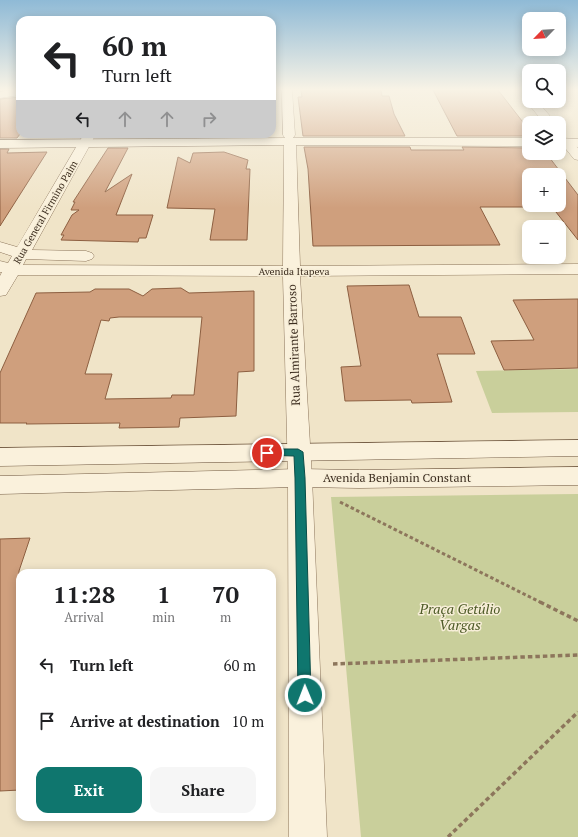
<!DOCTYPE html>
<meta charset="utf-8">
<style>
body{margin:0;font-family:"PT Serif",serif;background:#f6f6f6;color:#202124;height:100vh;display:flex;flex-direction:column;font-size:15px;white-space:nowrap}
*{box-sizing:border-box;margin:0}
p{font-size:13px;color:#757577}
.icon{flex:none;width:22px;height:22px;fill:none;stroke:currentColor;stroke-width:2;stroke-linecap:round;stroke-linejoin:round}
.map{position:relative;flex:1;overflow:hidden}
.drawer{position:absolute;left:16px;top:569px;width:260px;height:252px;display:flex;flex-direction:column;background:#fff;border-radius:12px;box-shadow:0 2px 10px #0003}
.drawer>*{flex:none}
.guide{position:absolute;left:16px;top:16px;width:260px;height:122px;border-radius:12px;box-shadow:0 2px 10px #0003;background:#fff;color:#202124;overflow:hidden}
.needle{width:26px;rotate:245deg}
.controls{position:absolute;left:522px;top:12px;display:grid;gap:8px}
.controls a{display:grid;place-items:center;width:44px;height:44px;border-radius:8px;background:#fff;box-shadow:0 2px 10px #0003;font-size:20px}
.pin{position:absolute;display:grid;place-items:center;width:34px;height:34px;color:#fff;margin:-17px;border:2px solid #fff;border-radius:50%;box-shadow:0 1px 4px #0007}
.me{position:absolute;width:44px;margin:-22px;rotate:359deg;stroke-linejoin:round;filter:drop-shadow(0 0 3px #0008)}
.turn{display:flex;align-items:center;gap:14px;height:84px;padding:0 20px;font-size:18px}
.turn .icon{width:52px;height:52px;stroke-width:2.5}
.turn b{display:block;font-size:28px;line-height:34px}
.lanes{display:flex;align-items:center;height:38px;padding:0 20px;background:#0003;justify-content:center;gap:20px;direction:ltr}
.lanes .off{opacity:.35}
.eta{display:flex;justify-content:space-evenly;align-items:center;height:68px;text-align:center}
.eta b{font-size:24px;font-weight:600;line-height:28px}
.cta{display:flex;gap:8px;margin-top:auto;padding:8px 20px}
.cta a{flex:1;height:46px;border-radius:12px;background:#0f766e;color:#fff;font-size:16px;font-weight:600;line-height:46px;text-align:center}
.cta a+a{background:#f6f6f6;color:#202124}
ul{padding:0;list-style:none}
li{display:flex;align-items:center;gap:12px;height:56px;padding:0 20px}
li div{flex:1}
li b{display:block;font-size:15px}
li em{font-style:normal}
.map>svg:first-child{display:block}
.green{fill:#c9cf9b}
.building{fill:#cf9f7d;stroke:#8d5f41;fill-rule:evenodd}
.lines{fill:none;stroke-linecap:round;stroke-linejoin:round}
.street-casing{stroke:#8d765c;stroke-width:1}
.secondary-casing{stroke:#6f573f;stroke-width:1}
.path-far1{stroke:#8d765c;stroke-width:3;stroke-dasharray:3.5 2.5;stroke-linecap:butt}
.path{stroke:#8d765c;stroke-width:3.5;stroke-dasharray:4.5 3;stroke-linecap:butt}
.street{fill:#faf1dc;fill-rule:evenodd}
.secondary{fill:#faf1dc;fill-rule:evenodd}
.route{fill:#0f766e;stroke:#0a4d48}
.labels{text-anchor:middle;stroke-width:3;stroke-linejoin:round;paint-order:stroke}
.far-street-label{font-size:10px;fill:#3d2e20;stroke:#f7eed8}
.street-label{font-size:12px;fill:#3d2e20;stroke:#f7eed8}
.near-park-label{font-size:14px;font-style:italic;fill:#4d5a26;stroke:#f7eed8}
</style>
<div class="map">
<svg width="578" height="837" viewBox="0 0 578 837">
<rect width="100%" height="100%" fill="#f0e4c8"/>
<path class="green" d="M 578,369 L 578,412 L 492,413 L 476,371 Z
M 578,494 L 578,837 L 361,837 L 331,497 Z"/>
<path class="building" d="M 301,90 L 381,90 L 382,96 L 389,96 L 394,114 L 405,136 L 303,136 L 298,97 L 302,97 Z
M 433,90 L 498,90 L 529,130 L 529,136 L 457,136 Z
M 20,97 L 20,134 L 17,138 L 0,138 L 0,99 Z
M 304,147 L 410,147 L 411,150 L 464,150 L 462,147 L 529,148 L 529,153 L 546,153 L 578,195 L 578,240 L 552,207 L 480,207 L 500,245 L 313,246 L 308,169 ZM 529,175 L 559,175 L 559,205 L 529,205 Z
M 108,148 L 128,148 L 105,192 L 132,174 L 116,215 L 153,215 L 146,238 L 139,238 L 138,242 L 61,240 L 64,235 L 61,235 L 72,215 L 79,210 L 71,210 L 75,202 L 73,202 Z
M 0,149 L 9,149 L 7,153 L 47,152 L 0,226 Z
M 224,152 L 248,160 L 246,169 L 250,169 L 247,240 L 210,240 L 215,209 L 167,208 L 178,157 L 190,163 L 193,153 Z
M 409,285 L 419,317 L 461,317 L 475,354 L 437,354 L 452,402 L 412,403 L 411,400 L 345,401 L 341,367 L 361,366 L 347,286 Z
M 181,288 L 189,293 L 254,291 L 254,371 L 238,372 L 236,416 L 180,418 L 179,427 L 119,428 L 120,423 L 26,424 L 27,423 L 0,423 L 0,373 L 36,293 L 90,292 L 95,289 L 129,289 L 143,296 L 152,289 ZM 119,317 L 202,317 L 194,395 L 172,395 L 171,398 L 105,399 L 112,374 L 85,374 L 101,320 L 109,321 L 110,318 Z
M 578,299 L 578,368 L 504,370 L 491,341 L 534,340 L 513,300 Z
M 30,538 L 19,571 L 20,790 L 0,791 L 0,539 Z"/>
<g class="lines">
<g class="street-casing">
<path id="street" d="M 10,90 L 20,90 L 20,95 L 0,98 L 0,92 Z
M 282,90 L 292,90 L 295,135 L 293,138 L 285,138 L 283,135 Z
M 529,98 L 529,101 L 537,101 L 556,123 L 544,123 L 526,101 Z
M 84,134 L 96,134 L 32,250 L 86,251 L 92,253 L 94,256 L 92,259 L 86,261 L 26,259 L 23,265 L 283,266 L 284,142 L 286,139 L 294,139 L 296,142 L 300,266 L 578,264 L 578,274 L 300,276 L 312,478 L 327,837 L 289,837 L 288,478 L 283,276 L 18,275 L 6,295 L 0,296 L 0,276 L 2,272 L 0,272 L 0,261 L 8,263 L 12,256 L 0,252 L 0,242 L 17,247 Z
M 567,139 L 571,140 L 578,148 L 578,160 L 574,159 L 561,143 L 563,140 Z"/>
</g>
<g class="secondary-casing">
<path id="secondary" d="M 287,138 L 529,138 L 529,146 L 290,145 L 0,148 L 0,140 Z
M 559,138 L 578,139 L 578,147 L 559,146 Z
M 578,440 L 578,456 L 0,466 L 0,448 Z
M 578,467 L 578,485 L 359,488 L 300,487 L 0,494 L 0,476 L 300,469 L 359,470 Z"/>
</g>
<path class="path-far1" d="M 340,502 L 542,603"/>
<path class="path" d="M 540,602 L 578,621
M 333,664 L 578,655
M 448,837 L 578,712"/>
<use href="#street" class="street"/>
<use href="#secondary" class="secondary"/>
</g>
<linearGradient id="sky" x2="0" y2="1"><stop stop-color="#8fbad6"/><stop offset="0.43" stop-color="#f8f3e6"/><stop offset="1" stop-color="#f8f3e6" stop-opacity="0"/></linearGradient>
<rect width="578" height="208" fill="url(#sky)"/>
<path class="route" d="M 267,449 L 298,449 L 303,452 L 305,478 L 311,695 L 309,700 L 305,702 L 300,700 L 298,695 L 295,478 L 294,456 L 263,455 L 262,453 L 263,450 Z"/>
<g class="labels">
<g class="far-street-label">
<text transform="translate(45 212) rotate(-60)" y="4">Rua General Firmino Paim</text>
<text x="294" y="275">Avenida Itapeva</text>
</g>
<g class="street-label">
<text transform="translate(294 345) rotate(-92)" y="4">Rua Almirante Barroso</text>
<text x="397" y="482">Avenida Benjamin Constant</text>
</g>
<g class="near-park-label">
<text x="460" y="614">Praça Getúlio<tspan x="460" dy="16">Vargas</tspan></text>
</g>
</g>
</svg>
<div class="controls">
<a><svg class="needle" viewBox="-14 -14 28 28"><path d="M0-13l5 13h-10z" fill="#e53935"/><path d="M0 13l5-13h-10z" fill="#757577"/></svg></a>
<a><svg class="icon" aria-label="search" viewBox="0 0 24 24"><circle cx="10" cy="10" r="6"/><path d="M15 15l6 6"/></svg></a>
<a><svg class="icon" aria-label="layers" viewBox="0 0 24 24"><path d="M12 4l9 5-9 5-9-5zM3 14l9 5 9-5"/></svg></a>
<a>+</a>
<a>−</a>
</div>
<div class="pin" style="left:267px;top:453px;background:#d93025"><svg class="icon" aria-label="arrive" viewBox="0 0 24 24"><path d="M6 21V4h12l-3 4 3 4H6"/></svg></div>
<svg class="me" style="left:305px;top:695px" viewBox="-20 -20 40 40"><circle r="17" fill="#0f766e" stroke="#fff" stroke-width="3"/><path d="M0-11L8 9 0 5-8 9z" fill="#fff"/></svg>
<div class="guide">
<div class="turn"><svg class="icon" aria-label="left" viewBox="0 0 24 24"><path d="M17 20v-9H6M10 6l-5 5 5 5"/></svg><div><b>60 m</b>Turn left</div></div>
<div class="lanes"><svg class="icon" aria-label="left" viewBox="0 0 24 24"><path d="M17 20v-9H6M10 6l-5 5 5 5"/></svg><svg class="icon off" aria-label="ahead" viewBox="0 0 24 24"><path d="M12 20V5M6 11l6-6 6 6"/></svg><svg class="icon off" aria-label="ahead" viewBox="0 0 24 24"><path d="M12 20V5M6 11l6-6 6 6"/></svg><svg class="icon off" aria-label="right" viewBox="0 0 24 24"><path d="M7 20v-9h11M14 6l5 5-5 5"/></svg></div>
</div>
<section class="drawer">
<div class="eta">
<div><b>11:28</b><p>Arrival</p></div>
<div><b>1</b><p>min</p></div>
<div><b>70</b><p>m</p></div>
</div>
<ul>
<li><svg class="icon" aria-label="left" viewBox="0 0 24 24"><path d="M17 20v-9H6M10 6l-5 5 5 5"/></svg><div><b>Turn left</b></div><em>60 m</em></li>
<li><svg class="icon" aria-label="arrive" viewBox="0 0 24 24"><path d="M6 21V4h12l-3 4 3 4H6"/></svg><div><b>Arrive at destination</b></div><em>10 m</em></li>
</ul>
<div class="cta"><a>Exit</a><a>Share</a></div>
</section>
</div>
